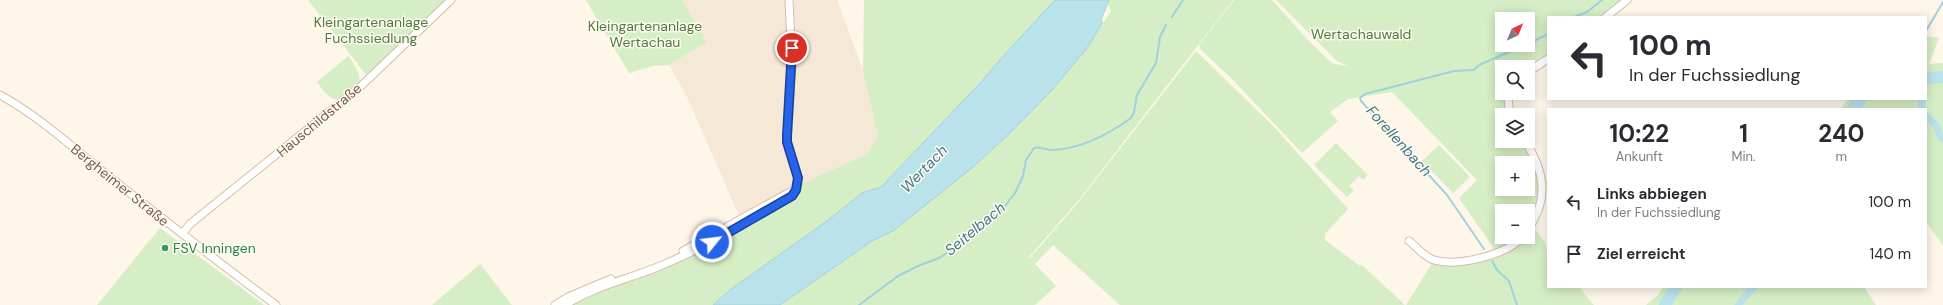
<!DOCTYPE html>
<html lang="de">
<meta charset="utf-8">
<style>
body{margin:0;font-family:"DM Sans",sans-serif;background:#f7f7f7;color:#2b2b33;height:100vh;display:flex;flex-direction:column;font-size:15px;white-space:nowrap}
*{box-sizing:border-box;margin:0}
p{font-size:13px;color:#7c7c81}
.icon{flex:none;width:22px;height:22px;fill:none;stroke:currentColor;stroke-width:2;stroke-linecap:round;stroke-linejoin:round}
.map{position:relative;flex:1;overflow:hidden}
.details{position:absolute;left:1547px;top:108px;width:380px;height:180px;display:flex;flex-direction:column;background:#fff;border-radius:0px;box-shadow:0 2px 10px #0003}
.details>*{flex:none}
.banner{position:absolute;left:1547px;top:16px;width:380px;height:84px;border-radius:0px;box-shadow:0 2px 10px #0003;background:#fff;color:#2b2b33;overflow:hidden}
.needle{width:26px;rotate:43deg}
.controls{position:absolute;left:1495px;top:12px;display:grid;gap:8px}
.controls a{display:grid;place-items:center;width:40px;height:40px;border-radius:0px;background:#fff;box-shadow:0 2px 10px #0003;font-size:20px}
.pin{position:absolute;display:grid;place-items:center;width:34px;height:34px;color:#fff;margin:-17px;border:2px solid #fff;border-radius:50%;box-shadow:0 1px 4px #0007}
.me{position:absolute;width:44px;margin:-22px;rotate:61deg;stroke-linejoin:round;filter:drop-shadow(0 0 3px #0008)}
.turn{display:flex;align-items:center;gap:14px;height:84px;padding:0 16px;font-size:18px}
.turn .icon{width:52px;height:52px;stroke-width:2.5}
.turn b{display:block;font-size:28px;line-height:34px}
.eta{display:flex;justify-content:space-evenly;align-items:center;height:68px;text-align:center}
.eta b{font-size:24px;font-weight:700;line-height:28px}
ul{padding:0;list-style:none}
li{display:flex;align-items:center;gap:12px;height:52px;padding:0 16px}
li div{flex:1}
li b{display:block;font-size:15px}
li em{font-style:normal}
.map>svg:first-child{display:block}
.residential{fill:#f6e8d6}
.green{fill:#d5eec5;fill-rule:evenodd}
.water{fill:#bae2ea;stroke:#a0d2dd}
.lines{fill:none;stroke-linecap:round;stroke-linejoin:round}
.stream{stroke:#a0d2dd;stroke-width:2}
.canal{stroke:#bae2ea;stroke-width:7}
.river{stroke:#bae2ea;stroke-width:12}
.minor-casing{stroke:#d2beac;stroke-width:9}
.minor{stroke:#fff;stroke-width:7}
.route-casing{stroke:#184099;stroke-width:10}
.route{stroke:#2563eb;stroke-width:7}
.leisure-dot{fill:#2e9e5b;stroke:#fffaf0;stroke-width:1.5}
.labels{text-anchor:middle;stroke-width:3;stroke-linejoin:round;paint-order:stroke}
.park-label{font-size:14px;fill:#4f7c3d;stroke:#fffaf0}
.street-label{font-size:14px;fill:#7b5c49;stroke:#fffaf0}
.leisure-label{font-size:14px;fill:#27864d;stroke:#fffaf0;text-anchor:start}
.water-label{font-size:15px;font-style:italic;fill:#3e7b89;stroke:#fffaf0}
</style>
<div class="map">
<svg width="1943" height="305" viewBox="0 0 1943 305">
<rect width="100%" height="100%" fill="#fef6e9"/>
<path class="residential" d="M 682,0 L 839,0 L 838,2 L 863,71 L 878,136 L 867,154 L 797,186 L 740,218 L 688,99 L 669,65 L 707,42 Z"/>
<path class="green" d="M 308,0 L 448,0 L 367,76 Z
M 586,0 L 682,0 L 707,42 L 669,65 L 653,66 L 629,73 Z
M 864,0 L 1055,0 L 1005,54 L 982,81 L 881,187 L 862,193 L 827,221 L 731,289 L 713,305 L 566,305 L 666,265 L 797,190 L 801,184 L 867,154 L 878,136 L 863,71 Z
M 1109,0 L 1233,0 L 1078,201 L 1029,257 L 1030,258 L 1077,204 L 1196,51 L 1275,128 L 1348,209 L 1325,234 L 1325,240 L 1360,266 L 1361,264 L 1405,305 L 1120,305 L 1053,245 L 1035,264 L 1056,286 L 1035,305 L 780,305 L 872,241 L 893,231 L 972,168 L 1053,89 L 1087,48 L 1111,11 L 1108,4 Z
M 1234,0 L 1272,0 L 1307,39 L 1332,63 L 1350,67 L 1337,61 L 1276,0 L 1624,0 L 1603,17 L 1548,17 L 1548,56 L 1528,70 L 1528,67 L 1502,67 L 1502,93 L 1508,93 L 1508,115 L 1502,115 L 1502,141 L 1523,141 L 1540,175 L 1538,201 L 1528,225 C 1553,240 1548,263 1548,287 L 1579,287 L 1594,305 L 1406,305 L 1434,260 L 1447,261 L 1497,253 L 1459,198 L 1477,180 L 1392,92 L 1348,99 L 1330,112 L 1338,121 L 1302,153 L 1231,78 L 1200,49 L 1199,45 ZM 1502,19 L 1528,19 L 1528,45 L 1502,45 ZM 1502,163 L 1528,163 L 1528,189 L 1502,189 ZM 1502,211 L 1528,211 L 1528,237 L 1502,237 Z
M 1926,36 L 1939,38 L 1929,64 L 1943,63 L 1943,246 L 1926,221 L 1926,109 L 1841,109 L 1847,99 L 1926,99 Z
M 348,56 C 354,64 360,72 360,83 C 338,102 335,107 317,82 Z
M 1336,143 L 1368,175 L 1363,180 L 1359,176 L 1349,186 L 1354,190 L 1347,197 L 1314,165 Z
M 1439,145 L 1470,177 L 1453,193 L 1422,161 Z
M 160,228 L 259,301 L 264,305 L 97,305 Z
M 480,264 L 512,305 L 432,305 Z
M 1663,287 L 1864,287 L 1876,305 L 1646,305 L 1658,295 Z"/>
<path class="water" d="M 1055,0 L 1109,0 L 1101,20 L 1103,22 L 1087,48 L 1053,89 L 1010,133 L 972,168 L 893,231 L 872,241 L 780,305 L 713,305 L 731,289 L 827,221 L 862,193 L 881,187 L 982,81 L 1005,54 Z"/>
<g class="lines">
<path class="stream" d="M 1172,17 L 1183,0
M 1574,17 L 1587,12 L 1602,0
M 1926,31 L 1943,2
M 1528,44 L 1548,34
M 1484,249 L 1447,195 L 1361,101 L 1360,98 L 1365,94 L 1454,71 L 1474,70 L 1479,65 L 1525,45
M 1492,261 L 1497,270 L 1509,281 L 1517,305
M 859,305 L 898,276 L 918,266 L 939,258 L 958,246 L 1001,211 L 1015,193 L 1023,176 L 1026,160 L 1034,148 C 1040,146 1045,150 1052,150 C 1080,149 1109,134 1131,118 L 1134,112 L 1137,95 L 1156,63 L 1160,37 L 1166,25"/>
<path class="canal" d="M 1922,99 L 1922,109
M 1926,116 L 1936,125 L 1941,138 L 1943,139
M 1738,305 L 1754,287"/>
<path class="river" d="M 1926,78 L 1943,77
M 1853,109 L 1861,99
M 1665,305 L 1676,287"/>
<g class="minor-casing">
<path id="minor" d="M 1606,17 L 1627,0
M 1528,72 L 1548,59
M 0,95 C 39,116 73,148 107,175 C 163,219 219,263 276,305
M 1510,115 L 1508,99 L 1510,93
M 1525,141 C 1544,170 1550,199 1528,229
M 182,234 L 190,224 L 360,87 L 451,0
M 1409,241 C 1417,247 1424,257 1434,260 C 1457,267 1507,255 1522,237
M 683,251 L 790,192 L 793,193
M 555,305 L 568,297 L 611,279
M 565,305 C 596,285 634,278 667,263 C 710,245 751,220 791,196 L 796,190 L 798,178 L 787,142 L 792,66 L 789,0"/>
</g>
<use href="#minor" class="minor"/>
</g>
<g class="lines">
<g class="route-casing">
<path id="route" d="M 712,242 L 792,196 L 796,190 L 798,178 L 787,142 L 787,136 L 792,48"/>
</g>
<use href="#route" class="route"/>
</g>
<circle class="leisure-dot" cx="165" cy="248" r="4"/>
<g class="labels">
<g class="park-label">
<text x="371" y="27">Kleingartenanlage<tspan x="371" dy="16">Fuchssiedlung</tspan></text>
<text x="645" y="31">Kleingartenanlage<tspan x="645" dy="16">Wertachau</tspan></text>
<text x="1361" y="39">Wertachauwald</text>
</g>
<g class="street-label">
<text transform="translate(319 120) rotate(-40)" y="5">Hauschildstraße</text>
<text transform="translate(120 185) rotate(39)" y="5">Bergheimer Straße</text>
</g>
<g class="leisure-label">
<text x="173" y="253">FSV Inningen</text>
</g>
<g class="water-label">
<text transform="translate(1399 141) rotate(48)" y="5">Forellenbach</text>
<text transform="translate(924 169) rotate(-46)" y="5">Wertach</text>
<text transform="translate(975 229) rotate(-40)" y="5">Seitelbach</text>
</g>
</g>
</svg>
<div class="controls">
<a><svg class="needle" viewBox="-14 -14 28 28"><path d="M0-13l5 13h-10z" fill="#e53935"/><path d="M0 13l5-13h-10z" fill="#7c7c81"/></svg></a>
<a><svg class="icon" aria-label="search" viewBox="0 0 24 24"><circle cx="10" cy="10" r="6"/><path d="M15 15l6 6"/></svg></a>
<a><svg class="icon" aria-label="layers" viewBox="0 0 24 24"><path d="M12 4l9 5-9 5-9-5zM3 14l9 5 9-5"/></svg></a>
<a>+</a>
<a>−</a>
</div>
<div class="pin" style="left:792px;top:48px;background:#d93025"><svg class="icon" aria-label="arrive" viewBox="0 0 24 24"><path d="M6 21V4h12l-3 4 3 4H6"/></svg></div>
<svg class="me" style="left:712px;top:242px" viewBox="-20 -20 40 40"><circle r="17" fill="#2563eb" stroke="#fff" stroke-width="3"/><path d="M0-11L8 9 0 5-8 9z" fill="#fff"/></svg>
<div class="banner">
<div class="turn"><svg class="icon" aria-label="left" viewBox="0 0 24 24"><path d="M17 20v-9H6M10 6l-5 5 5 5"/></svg><div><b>100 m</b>In der Fuchssiedlung</div></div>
</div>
<section class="details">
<div class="eta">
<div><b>10:22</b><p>Ankunft</p></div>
<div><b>1</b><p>Min.</p></div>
<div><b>240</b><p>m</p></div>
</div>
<ul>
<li><svg class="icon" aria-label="left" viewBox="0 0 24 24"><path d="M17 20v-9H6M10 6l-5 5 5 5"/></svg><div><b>Links abbiegen</b><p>In der Fuchssiedlung</p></div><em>100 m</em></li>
<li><svg class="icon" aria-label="arrive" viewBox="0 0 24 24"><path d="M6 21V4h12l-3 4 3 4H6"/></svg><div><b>Ziel erreicht</b></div><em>140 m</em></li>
</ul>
</section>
</div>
